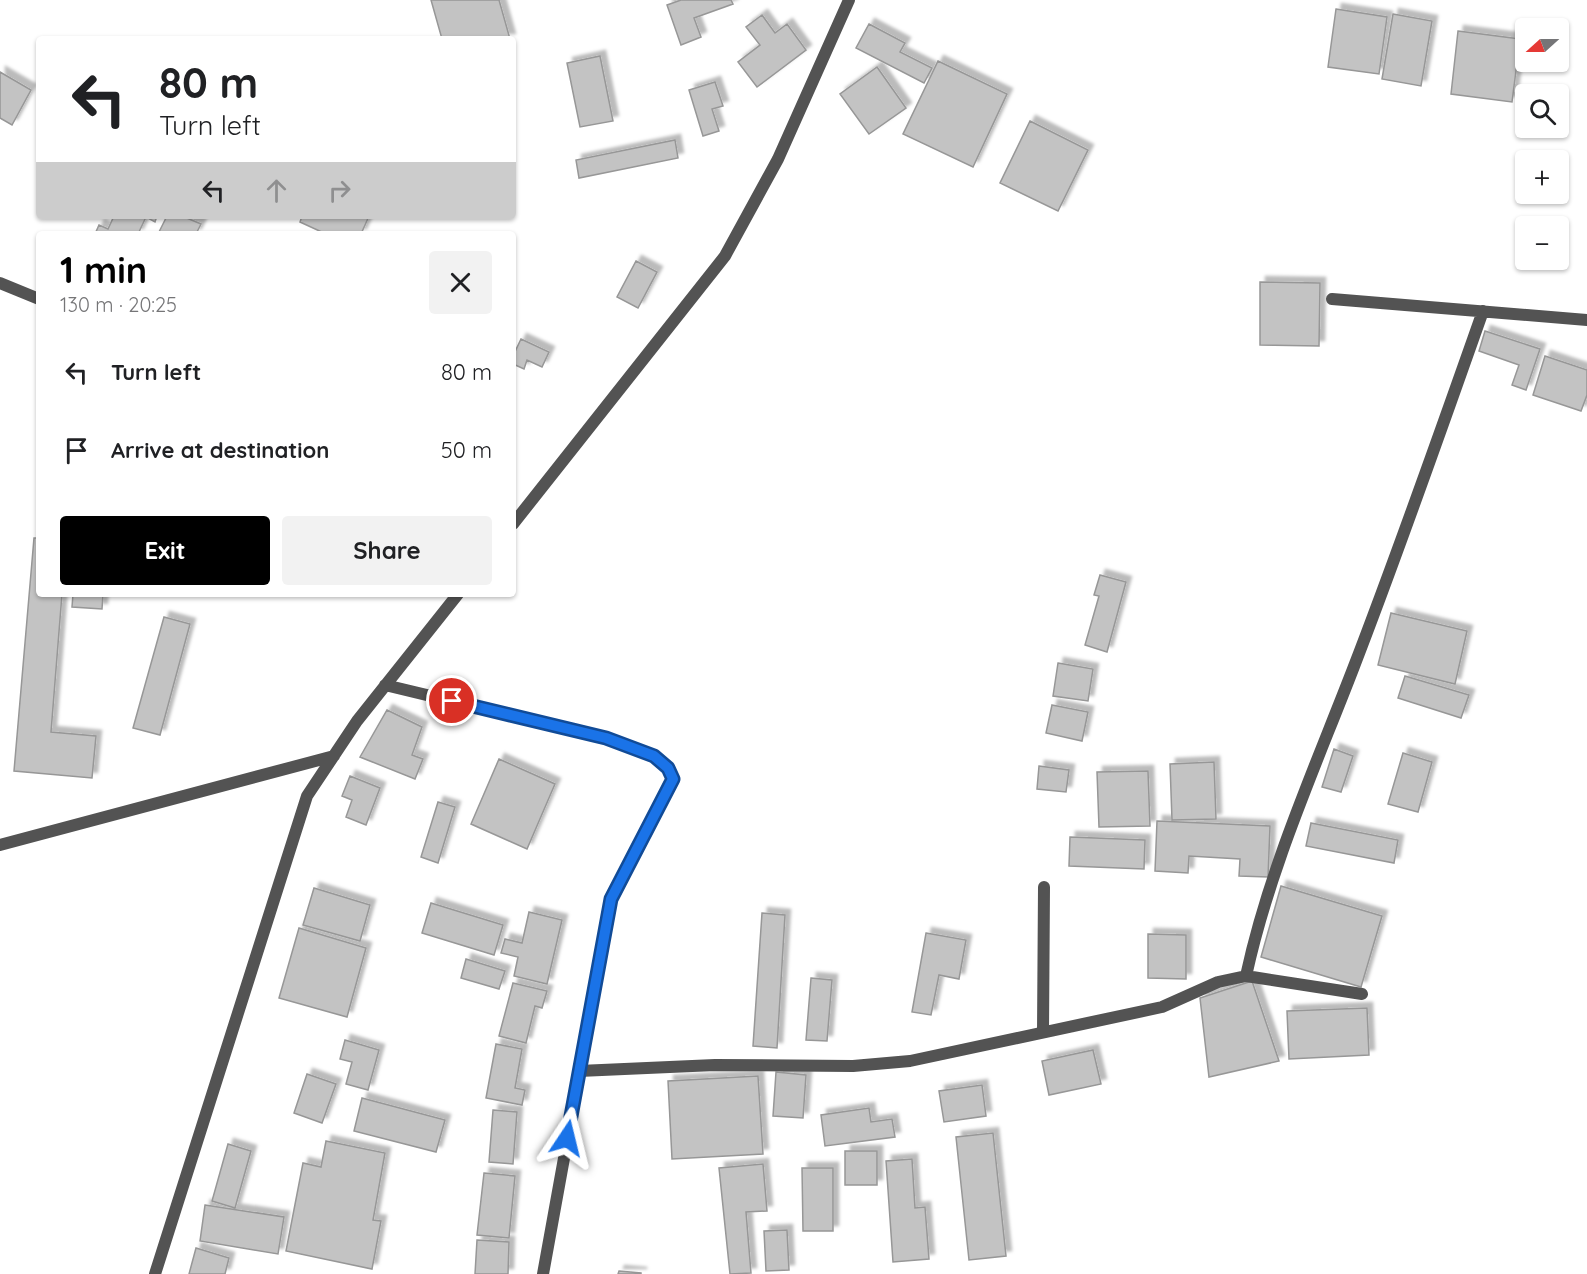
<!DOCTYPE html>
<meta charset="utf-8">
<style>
body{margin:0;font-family:Quicksand,sans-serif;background:#f2f2f2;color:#202124;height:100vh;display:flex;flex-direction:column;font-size:22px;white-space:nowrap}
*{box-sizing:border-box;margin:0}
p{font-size:20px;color:#757577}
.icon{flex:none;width:33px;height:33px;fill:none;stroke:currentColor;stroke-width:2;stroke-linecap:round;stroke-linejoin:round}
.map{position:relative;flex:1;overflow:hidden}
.details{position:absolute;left:36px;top:231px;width:480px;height:366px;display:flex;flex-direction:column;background:#fff;border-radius:6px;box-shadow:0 2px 4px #0004}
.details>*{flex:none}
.hud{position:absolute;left:36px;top:36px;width:480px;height:183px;border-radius:6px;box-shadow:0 2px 4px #0004;background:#fff;color:#202124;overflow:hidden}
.needle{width:39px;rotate:249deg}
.controls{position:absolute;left:1515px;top:18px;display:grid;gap:12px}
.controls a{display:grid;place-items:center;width:54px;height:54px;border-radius:6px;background:#fff;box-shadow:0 2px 4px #0004;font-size:30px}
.pin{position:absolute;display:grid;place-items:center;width:51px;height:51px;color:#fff;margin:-26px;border:3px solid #fff;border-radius:50%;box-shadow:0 2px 6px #0007}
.me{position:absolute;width:66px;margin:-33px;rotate:10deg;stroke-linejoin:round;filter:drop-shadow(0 0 4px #0008)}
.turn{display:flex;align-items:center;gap:21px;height:126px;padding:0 24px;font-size:27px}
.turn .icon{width:78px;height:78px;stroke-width:2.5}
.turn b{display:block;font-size:42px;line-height:51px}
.lanes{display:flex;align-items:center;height:57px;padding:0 24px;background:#0003;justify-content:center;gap:30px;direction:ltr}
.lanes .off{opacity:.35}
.round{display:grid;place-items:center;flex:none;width:63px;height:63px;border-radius:6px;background:#f2f2f2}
.headline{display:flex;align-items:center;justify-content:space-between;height:102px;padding:0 24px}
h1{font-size:36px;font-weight:700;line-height:45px;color:#000}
.primary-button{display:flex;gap:12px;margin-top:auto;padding:12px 24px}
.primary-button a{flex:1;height:69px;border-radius:6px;background:#000;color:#fff;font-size:24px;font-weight:700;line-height:69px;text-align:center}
.primary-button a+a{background:#f2f2f2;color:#202124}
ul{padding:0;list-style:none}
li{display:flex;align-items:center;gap:18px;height:78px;padding:0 24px}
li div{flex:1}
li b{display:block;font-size:22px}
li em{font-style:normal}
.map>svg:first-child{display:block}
.building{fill:#c3c3c3;stroke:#979797;stroke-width:1.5;filter:url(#shadow)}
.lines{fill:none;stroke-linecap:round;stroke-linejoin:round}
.street{stroke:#535353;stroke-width:12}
.route-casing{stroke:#114b97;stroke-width:15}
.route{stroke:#1a73e8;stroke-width:10}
</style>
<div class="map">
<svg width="1587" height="1274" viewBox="0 0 1587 1274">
<defs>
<filter id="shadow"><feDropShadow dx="5.5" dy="-5.5" stdDeviation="1.5" flood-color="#0004"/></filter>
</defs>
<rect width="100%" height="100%" fill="#fff"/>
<path class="building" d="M 431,0 L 499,0 L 510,39 L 442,39 Z
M 681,0 L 731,0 L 733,4 L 694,18 L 701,37 L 681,45 L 667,5 Z
M 1336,9 L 1387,17 L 1379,74 L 1328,67 Z
M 1393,14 L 1432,21 L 1421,86 L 1382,79 Z
M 762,15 L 775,33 L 787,24 L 806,50 L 757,87 L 738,62 L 760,45 L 746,27 Z
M 869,24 L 905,43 L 900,52 L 932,68 L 924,83 L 856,48 Z
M 1458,31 L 1520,39 L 1512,102 L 1451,94 Z
M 600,56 L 613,121 L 580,127 L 567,63 Z
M 938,61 L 1007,94 L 973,167 L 903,134 Z
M 877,67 L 906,108 L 869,134 L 840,94 Z
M 0,72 L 31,90 L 12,125 L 0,118 Z
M 715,82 L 723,106 L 712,109 L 719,131 L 703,136 L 689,90 Z
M 1030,121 L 1088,150 L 1058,211 L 1000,183 Z
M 675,140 L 678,158 L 579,178 L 576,160 Z
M 114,216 L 157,216 L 155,222 L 146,217 L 138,234 L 95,234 L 99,225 L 108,229 Z
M 167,216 L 182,216 L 201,224 L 196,234 L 158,234 Z
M 302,216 L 369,216 L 361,234 L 326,234 L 300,222 Z
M 636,261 L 657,272 L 638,308 L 617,297 Z
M 1260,282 L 1320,283 L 1319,346 L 1260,345 Z
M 1485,331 L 1540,349 L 1526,390 L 1512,385 L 1519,365 L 1479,351 Z
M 521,339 L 549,352 L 542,367 L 527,360 L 524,369 L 513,364 L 513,356 Z
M 1545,356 L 1587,370 L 1587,395 L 1581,411 L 1533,395 Z
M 34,538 L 39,538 L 39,594 L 62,594 L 51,732 L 96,736 L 92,778 L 14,771 Z
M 1100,575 L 1126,582 L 1107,652 L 1085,645 L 1099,596 L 1094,595 Z
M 73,594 L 103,594 L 102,609 L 72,607 Z
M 1391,613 L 1467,631 L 1455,684 L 1378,665 Z
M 164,617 L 190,624 L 160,735 L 133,728 Z
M 1058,663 L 1093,669 L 1088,701 L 1053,696 Z
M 1405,676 L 1469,695 L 1461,718 L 1398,698 Z
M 1052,705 L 1088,712 L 1082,741 L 1046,733 Z
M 387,710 L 422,727 L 412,755 L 423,759 L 415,779 L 360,757 Z
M 1334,749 L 1353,756 L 1341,792 L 1322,787 Z
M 1403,753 L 1432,762 L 1418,812 L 1388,804 Z
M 499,759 L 555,784 L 527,849 L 471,824 Z
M 1214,762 L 1216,819 L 1172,820 L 1170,764 Z
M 1039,766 L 1069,770 L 1066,792 L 1037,789 Z
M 1148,771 L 1150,826 L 1099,827 L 1097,772 Z
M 350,776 L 380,788 L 366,825 L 346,817 L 352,800 L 342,796 Z
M 438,802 L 455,807 L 438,863 L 421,857 Z
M 1157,821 L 1270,826 L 1268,877 L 1239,876 L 1240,859 L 1189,856 L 1188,873 L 1155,871 Z
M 1311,823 L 1398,840 L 1394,863 L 1306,846 Z
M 1070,837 L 1145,840 L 1144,869 L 1069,866 Z
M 1281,886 L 1382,916 L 1361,987 L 1261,957 Z
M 314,888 L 370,905 L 360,941 L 303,925 Z
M 431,903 L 503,925 L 494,955 L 422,933 Z
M 529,912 L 562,920 L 547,984 L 514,976 L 518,957 L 501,953 L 505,939 L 522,943 Z
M 762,913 L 785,915 L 777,1048 L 753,1046 Z
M 299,928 L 366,948 L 347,1017 L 279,998 Z
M 926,933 L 966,940 L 959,979 L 939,975 L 931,1015 L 912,1012 Z
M 1148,934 L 1186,935 L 1186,979 L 1148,978 Z
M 466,959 L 505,971 L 499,989 L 461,978 Z
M 811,978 L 832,980 L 827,1041 L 806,1040 Z
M 1252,981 L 1279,1061 L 1209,1077 L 1200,998 Z
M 513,983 L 547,991 L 542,1008 L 535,1006 L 526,1043 L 499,1036 Z
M 1367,1008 L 1369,1055 L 1289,1059 L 1287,1011 Z
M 345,1040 L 379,1050 L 368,1090 L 346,1084 L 352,1062 L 340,1059 Z
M 496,1044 L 522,1049 L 515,1088 L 525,1090 L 522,1105 L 486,1098 Z
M 1093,1050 L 1101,1084 L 1049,1095 L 1042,1061 Z
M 776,1072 L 806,1075 L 803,1118 L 773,1116 Z
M 307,1074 L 336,1084 L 322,1123 L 294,1113 Z
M 758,1076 L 763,1154 L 672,1159 L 668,1081 Z
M 982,1085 L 986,1116 L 944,1122 L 939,1091 Z
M 362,1098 L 445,1120 L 436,1152 L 354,1131 Z
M 869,1108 L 871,1122 L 892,1119 L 895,1137 L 825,1146 L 821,1115 Z
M 493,1110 L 517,1112 L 513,1164 L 489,1162 Z
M 993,1133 L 1006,1256 L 969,1260 L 956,1137 Z
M 326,1141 L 385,1153 L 373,1220 L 381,1221 L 372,1269 L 286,1251 L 303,1163 L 321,1167 Z
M 228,1144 L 251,1151 L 235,1208 L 212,1201 Z
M 845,1151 L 877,1151 L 877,1185 L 845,1185 Z
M 912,1159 L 915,1208 L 925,1207 L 929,1259 L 893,1262 L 886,1161 Z
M 763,1164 L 767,1211 L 746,1212 L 751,1273 L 730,1274 L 719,1168 Z
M 802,1168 L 833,1168 L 833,1231 L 803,1231 Z
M 484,1173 L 515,1176 L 509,1238 L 477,1235 Z
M 205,1205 L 284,1217 L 278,1254 L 200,1241 Z
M 787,1230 L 789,1270 L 766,1271 L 764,1231 Z
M 477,1240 L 509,1242 L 508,1274 L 475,1274 Z
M 196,1248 L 229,1258 L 225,1274 L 189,1274 Z
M 619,1271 L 641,1273 L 641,1274 L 618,1274 Z"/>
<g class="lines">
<path class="street" d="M 0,283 L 39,299
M 1332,299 L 1587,320
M 513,524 L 725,256 L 778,159 L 849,0
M 385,685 L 606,738 L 654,756 L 668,768 L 673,779 L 611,899 L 543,1274
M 0,845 L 334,756
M 1246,976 C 1269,870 1314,770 1353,669 C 1399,550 1441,430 1483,311
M 1043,1032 L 1044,887
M 579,1071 L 715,1065 L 853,1066 L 910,1061 L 1162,1007 L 1218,982 L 1246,976 L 1362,994
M 155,1274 L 307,796 L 357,721 L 458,594"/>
</g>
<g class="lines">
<g class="route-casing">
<path id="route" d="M 452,701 L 606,738 L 654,756 L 668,768 L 673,779 L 611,899 L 567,1138"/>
</g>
<use href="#route" class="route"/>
</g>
</svg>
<div class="controls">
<a><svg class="needle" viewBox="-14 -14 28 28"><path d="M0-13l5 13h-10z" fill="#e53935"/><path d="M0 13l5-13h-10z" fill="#757577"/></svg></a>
<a><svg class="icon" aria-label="search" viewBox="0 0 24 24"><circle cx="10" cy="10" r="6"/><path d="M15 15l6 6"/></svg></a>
<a>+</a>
<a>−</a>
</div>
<div class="pin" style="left:452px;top:701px;background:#d93025"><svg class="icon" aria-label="arrive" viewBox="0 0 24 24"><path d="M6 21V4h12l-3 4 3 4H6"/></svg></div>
<svg class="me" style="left:567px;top:1138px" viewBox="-20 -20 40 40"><path d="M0-17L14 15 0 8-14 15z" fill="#1a73e8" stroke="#fff" stroke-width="4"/></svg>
<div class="hud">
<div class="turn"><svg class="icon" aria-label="left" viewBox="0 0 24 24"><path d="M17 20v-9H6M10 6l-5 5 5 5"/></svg><div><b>80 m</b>Turn left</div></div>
<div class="lanes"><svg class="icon" aria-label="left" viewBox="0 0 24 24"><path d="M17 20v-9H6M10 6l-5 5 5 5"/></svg><svg class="icon off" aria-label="ahead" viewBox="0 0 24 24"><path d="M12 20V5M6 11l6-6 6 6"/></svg><svg class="icon off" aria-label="right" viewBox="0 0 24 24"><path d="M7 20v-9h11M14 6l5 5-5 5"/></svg></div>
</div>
<section class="details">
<div class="headline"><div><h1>1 min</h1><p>130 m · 20:25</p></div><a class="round"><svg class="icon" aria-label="close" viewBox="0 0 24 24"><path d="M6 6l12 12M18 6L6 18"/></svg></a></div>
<ul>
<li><svg class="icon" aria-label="left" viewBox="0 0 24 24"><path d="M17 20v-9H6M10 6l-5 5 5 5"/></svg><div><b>Turn left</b></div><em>80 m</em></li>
<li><svg class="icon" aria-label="arrive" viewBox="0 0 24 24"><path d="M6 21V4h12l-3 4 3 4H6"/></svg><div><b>Arrive at destination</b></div><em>50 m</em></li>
</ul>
<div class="primary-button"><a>Exit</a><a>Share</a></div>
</section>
</div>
